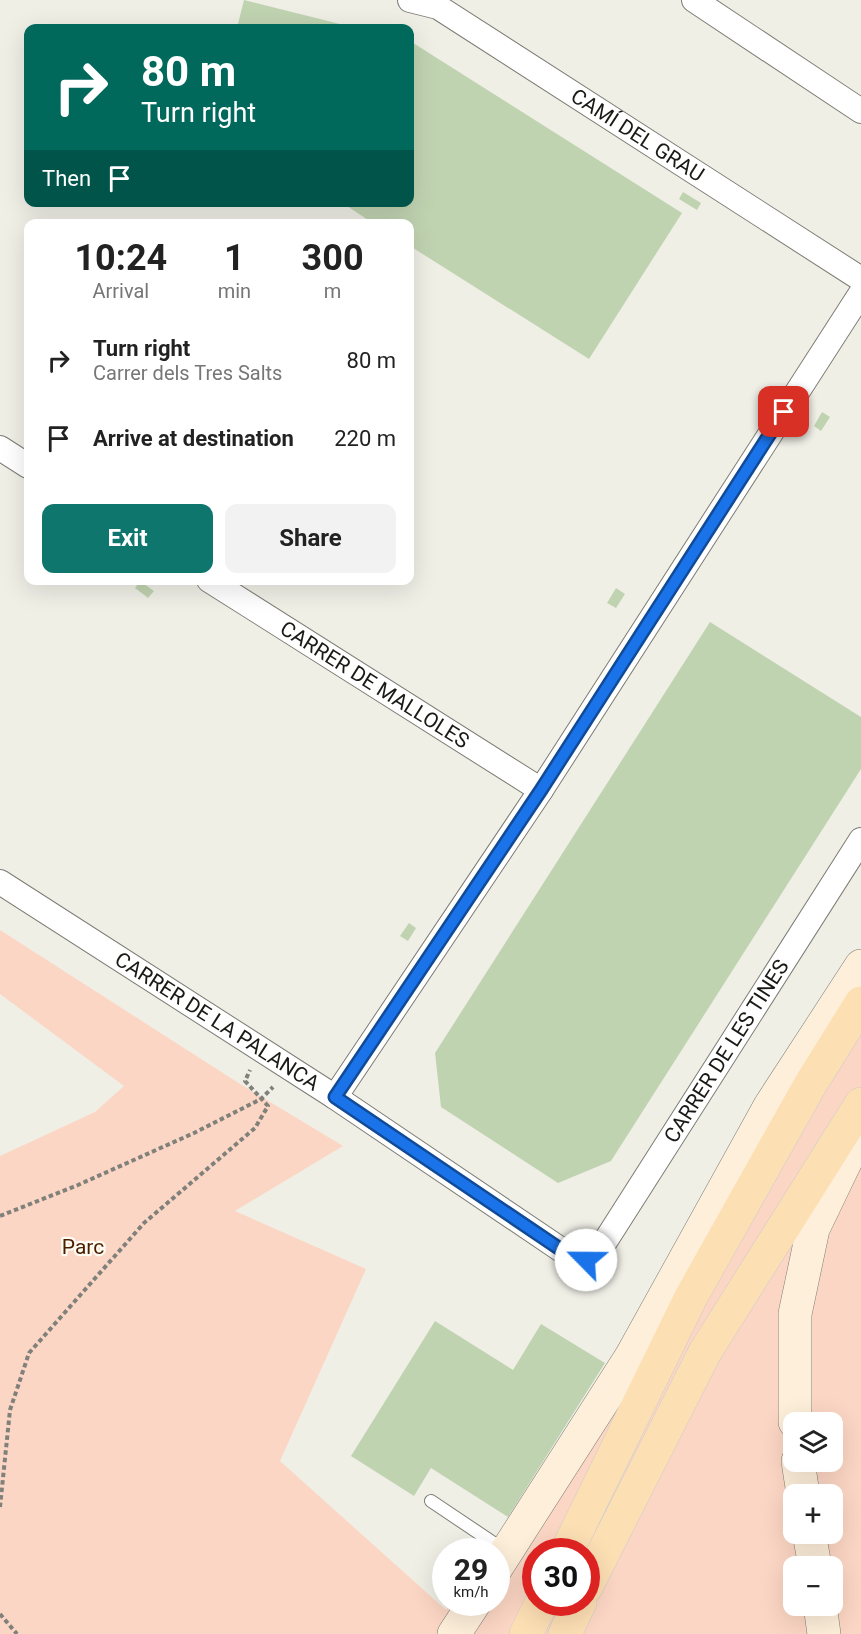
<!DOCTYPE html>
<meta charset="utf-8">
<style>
body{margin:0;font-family:Roboto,sans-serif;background:#f2f2f2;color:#222;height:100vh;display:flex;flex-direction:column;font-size:22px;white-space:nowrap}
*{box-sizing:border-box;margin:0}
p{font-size:20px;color:#767676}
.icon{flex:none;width:33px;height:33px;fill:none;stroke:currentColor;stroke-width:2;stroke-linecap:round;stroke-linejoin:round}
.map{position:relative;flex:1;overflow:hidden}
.panel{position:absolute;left:24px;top:219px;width:390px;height:366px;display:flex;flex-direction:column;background:#fff;border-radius:12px;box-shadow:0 6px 24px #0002}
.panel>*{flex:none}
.banner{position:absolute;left:24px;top:24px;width:390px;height:183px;border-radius:12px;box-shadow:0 6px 24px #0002;background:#00695c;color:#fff;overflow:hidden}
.fabs{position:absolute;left:783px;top:1412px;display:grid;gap:12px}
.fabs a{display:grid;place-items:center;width:60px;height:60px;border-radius:12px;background:#fff;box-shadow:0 6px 24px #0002;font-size:30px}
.speed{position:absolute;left:432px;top:1538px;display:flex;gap:12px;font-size:30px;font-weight:700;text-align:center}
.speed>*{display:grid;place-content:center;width:78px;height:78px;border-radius:50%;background:#fff;box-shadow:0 6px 24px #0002;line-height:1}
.speed small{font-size:15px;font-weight:400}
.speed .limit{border:9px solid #d22;background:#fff;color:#111}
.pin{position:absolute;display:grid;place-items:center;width:51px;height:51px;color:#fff;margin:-26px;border-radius:12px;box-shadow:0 3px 9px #0006}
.me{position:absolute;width:66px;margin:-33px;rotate:293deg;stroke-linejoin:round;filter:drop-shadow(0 0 4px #0008)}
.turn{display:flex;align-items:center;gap:21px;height:126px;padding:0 18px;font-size:27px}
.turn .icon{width:78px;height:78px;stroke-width:2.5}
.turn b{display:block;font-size:42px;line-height:51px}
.then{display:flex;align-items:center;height:57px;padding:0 18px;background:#0003;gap:12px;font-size:22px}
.eta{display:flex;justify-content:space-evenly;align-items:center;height:102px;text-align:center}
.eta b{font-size:36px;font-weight:700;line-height:42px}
.cta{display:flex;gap:12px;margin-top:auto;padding:12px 18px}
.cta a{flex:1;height:69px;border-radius:12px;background:#0f766e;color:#fff;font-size:24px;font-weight:700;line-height:69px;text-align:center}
.cta a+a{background:#f2f2f2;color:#222}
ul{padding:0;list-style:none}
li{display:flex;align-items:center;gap:18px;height:78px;padding:0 18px}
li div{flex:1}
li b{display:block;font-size:22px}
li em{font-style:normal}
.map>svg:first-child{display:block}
.green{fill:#fcd6c4;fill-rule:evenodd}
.building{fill:#c0d3b1}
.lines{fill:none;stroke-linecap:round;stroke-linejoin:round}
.lane-casing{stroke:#7d7c74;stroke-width:14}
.street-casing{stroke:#7d7c74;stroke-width:26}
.secondary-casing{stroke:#7d7c74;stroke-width:34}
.primary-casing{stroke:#ccc;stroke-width:34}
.path{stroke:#81817b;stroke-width:4;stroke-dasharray:4.5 3;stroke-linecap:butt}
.lane{stroke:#fff;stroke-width:12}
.street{stroke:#fff;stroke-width:24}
.secondary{stroke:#feefda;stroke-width:33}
.primary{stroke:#fddfb4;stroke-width:33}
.route-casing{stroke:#114b97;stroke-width:15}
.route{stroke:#1a73e8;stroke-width:10}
.labels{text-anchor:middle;stroke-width:4.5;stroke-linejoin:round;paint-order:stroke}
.street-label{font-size:21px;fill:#191916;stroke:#fdfcf3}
.park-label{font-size:21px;fill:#4c1e01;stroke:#fdfcf3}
</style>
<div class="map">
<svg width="861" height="1634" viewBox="0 0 861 1634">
<rect width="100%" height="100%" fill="#efefe6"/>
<path class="green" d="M 0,930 L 237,1082 L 343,1146 L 235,1211 L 366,1269 L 280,1461 L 446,1610 L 452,1602 L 496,1602 L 496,1551 L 626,1332 L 861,961 L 861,1634 L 0,1634 L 0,1156 L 95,1112 L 124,1086 L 0,994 ZM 794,1422 L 832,1422 L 832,1461 L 794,1461 ZM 794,1494 L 832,1494 L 832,1533 L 794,1533 ZM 536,1551 L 586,1551 L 586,1602 L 536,1602 ZM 794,1566 L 832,1566 L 832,1605 L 794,1605 Z"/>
<path class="building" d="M 244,0 L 356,28 L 237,28 Z
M 410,41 L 682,213 L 589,359 L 410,246 L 410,224 L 374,224 L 341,202 L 410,202 Z
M 683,192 L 701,203 L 697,210 L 679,199 Z
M 822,412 L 830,417 L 821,431 L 814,426 Z
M 140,581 L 154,591 L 148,598 L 135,588 Z
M 616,588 L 625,594 L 616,608 L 607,603 Z
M 710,622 L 861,717 L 861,769 L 611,1161 L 558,1183 L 441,1107 L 435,1053 Z
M 409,923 L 416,928 L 408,941 L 400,936 Z
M 435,1321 L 513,1370 L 541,1324 L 605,1363 L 508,1517 L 431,1468 L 414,1496 L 351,1456 Z"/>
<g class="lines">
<g class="lane-casing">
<path id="lane" d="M 431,1501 L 504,1550"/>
</g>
<g class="street-casing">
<g id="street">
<path id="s1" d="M 410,0 L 438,7 L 861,279"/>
<path d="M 694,0 L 861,111"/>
<path d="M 0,448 L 28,466"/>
<path id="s2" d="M 209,580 L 541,790"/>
<path id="s3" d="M 0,882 L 335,1097 L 560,1249 L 586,1260 L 606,1240 L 861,840"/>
<path d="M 335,1097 L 541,790 L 861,293"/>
</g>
</g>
<g class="secondary-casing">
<path id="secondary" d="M 795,1422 L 795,1314 L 813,1229 L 861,1129
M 798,1461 L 803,1494
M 809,1533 L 815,1566
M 496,1568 L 631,1357 L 770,1106 L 861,966
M 820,1605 L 824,1634
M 454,1634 L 475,1602"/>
</g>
<g class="primary-casing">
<path id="primary" d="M 567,1551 L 691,1297 L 810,1085 L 861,1003
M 586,1587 L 705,1352 L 861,1104
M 526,1634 L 542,1602
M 565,1634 L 580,1602"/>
</g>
<path class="path" d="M 0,1216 L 78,1185 L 194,1133 L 261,1099 L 273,1087
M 0,1507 L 10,1410 L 29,1353 L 144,1223 L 255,1128 L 268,1106 L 245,1081 L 250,1070
M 0,1614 L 17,1634"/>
<use href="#lane" class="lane"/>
<use href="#street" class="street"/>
<use href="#secondary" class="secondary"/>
<use href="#primary" class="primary"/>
</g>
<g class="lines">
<g class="route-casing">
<path id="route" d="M 586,1260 L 560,1249 L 335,1097 L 541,790 L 784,412"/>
</g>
<use href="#route" class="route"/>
</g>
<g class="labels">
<g class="street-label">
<text dy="7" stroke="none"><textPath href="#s1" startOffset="266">CAMÍ DEL GRAU</textPath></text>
<text dy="7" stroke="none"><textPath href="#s2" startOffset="196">CARRER DE MALLOLES</textPath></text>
<text dy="7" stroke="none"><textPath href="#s3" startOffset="258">CARRER DE LA PALANCA</textPath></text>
<text dy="7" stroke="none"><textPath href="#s3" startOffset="950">CARRER DE LES TINES</textPath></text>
</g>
<g class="park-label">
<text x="83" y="1254">Parc</text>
</g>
</g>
</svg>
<div class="fabs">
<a><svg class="icon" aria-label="layers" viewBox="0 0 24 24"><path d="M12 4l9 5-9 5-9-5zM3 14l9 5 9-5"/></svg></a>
<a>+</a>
<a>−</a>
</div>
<div class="speed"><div>29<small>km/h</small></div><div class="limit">30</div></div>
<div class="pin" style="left:784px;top:412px;background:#d93025"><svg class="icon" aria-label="arrive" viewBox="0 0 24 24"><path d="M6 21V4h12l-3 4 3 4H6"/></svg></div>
<svg class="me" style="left:586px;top:1260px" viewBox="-20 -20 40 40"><circle r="19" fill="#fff"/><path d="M0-13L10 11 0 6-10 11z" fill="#1a73e8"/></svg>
<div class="banner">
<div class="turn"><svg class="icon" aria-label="right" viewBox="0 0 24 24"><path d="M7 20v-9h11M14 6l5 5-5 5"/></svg><div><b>80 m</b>Turn right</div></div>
<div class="then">Then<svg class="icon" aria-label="arrive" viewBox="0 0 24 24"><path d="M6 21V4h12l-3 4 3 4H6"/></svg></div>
</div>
<section class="panel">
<div class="eta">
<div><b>10:24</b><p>Arrival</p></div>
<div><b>1</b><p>min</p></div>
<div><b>300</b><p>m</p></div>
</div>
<ul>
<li><svg class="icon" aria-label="right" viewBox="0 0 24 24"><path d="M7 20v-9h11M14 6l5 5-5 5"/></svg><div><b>Turn right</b><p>Carrer dels Tres Salts</p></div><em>80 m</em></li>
<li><svg class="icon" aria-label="arrive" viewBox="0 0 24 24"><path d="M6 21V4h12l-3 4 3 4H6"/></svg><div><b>Arrive at destination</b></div><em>220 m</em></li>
</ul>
<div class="cta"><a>Exit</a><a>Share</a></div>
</section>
</div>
